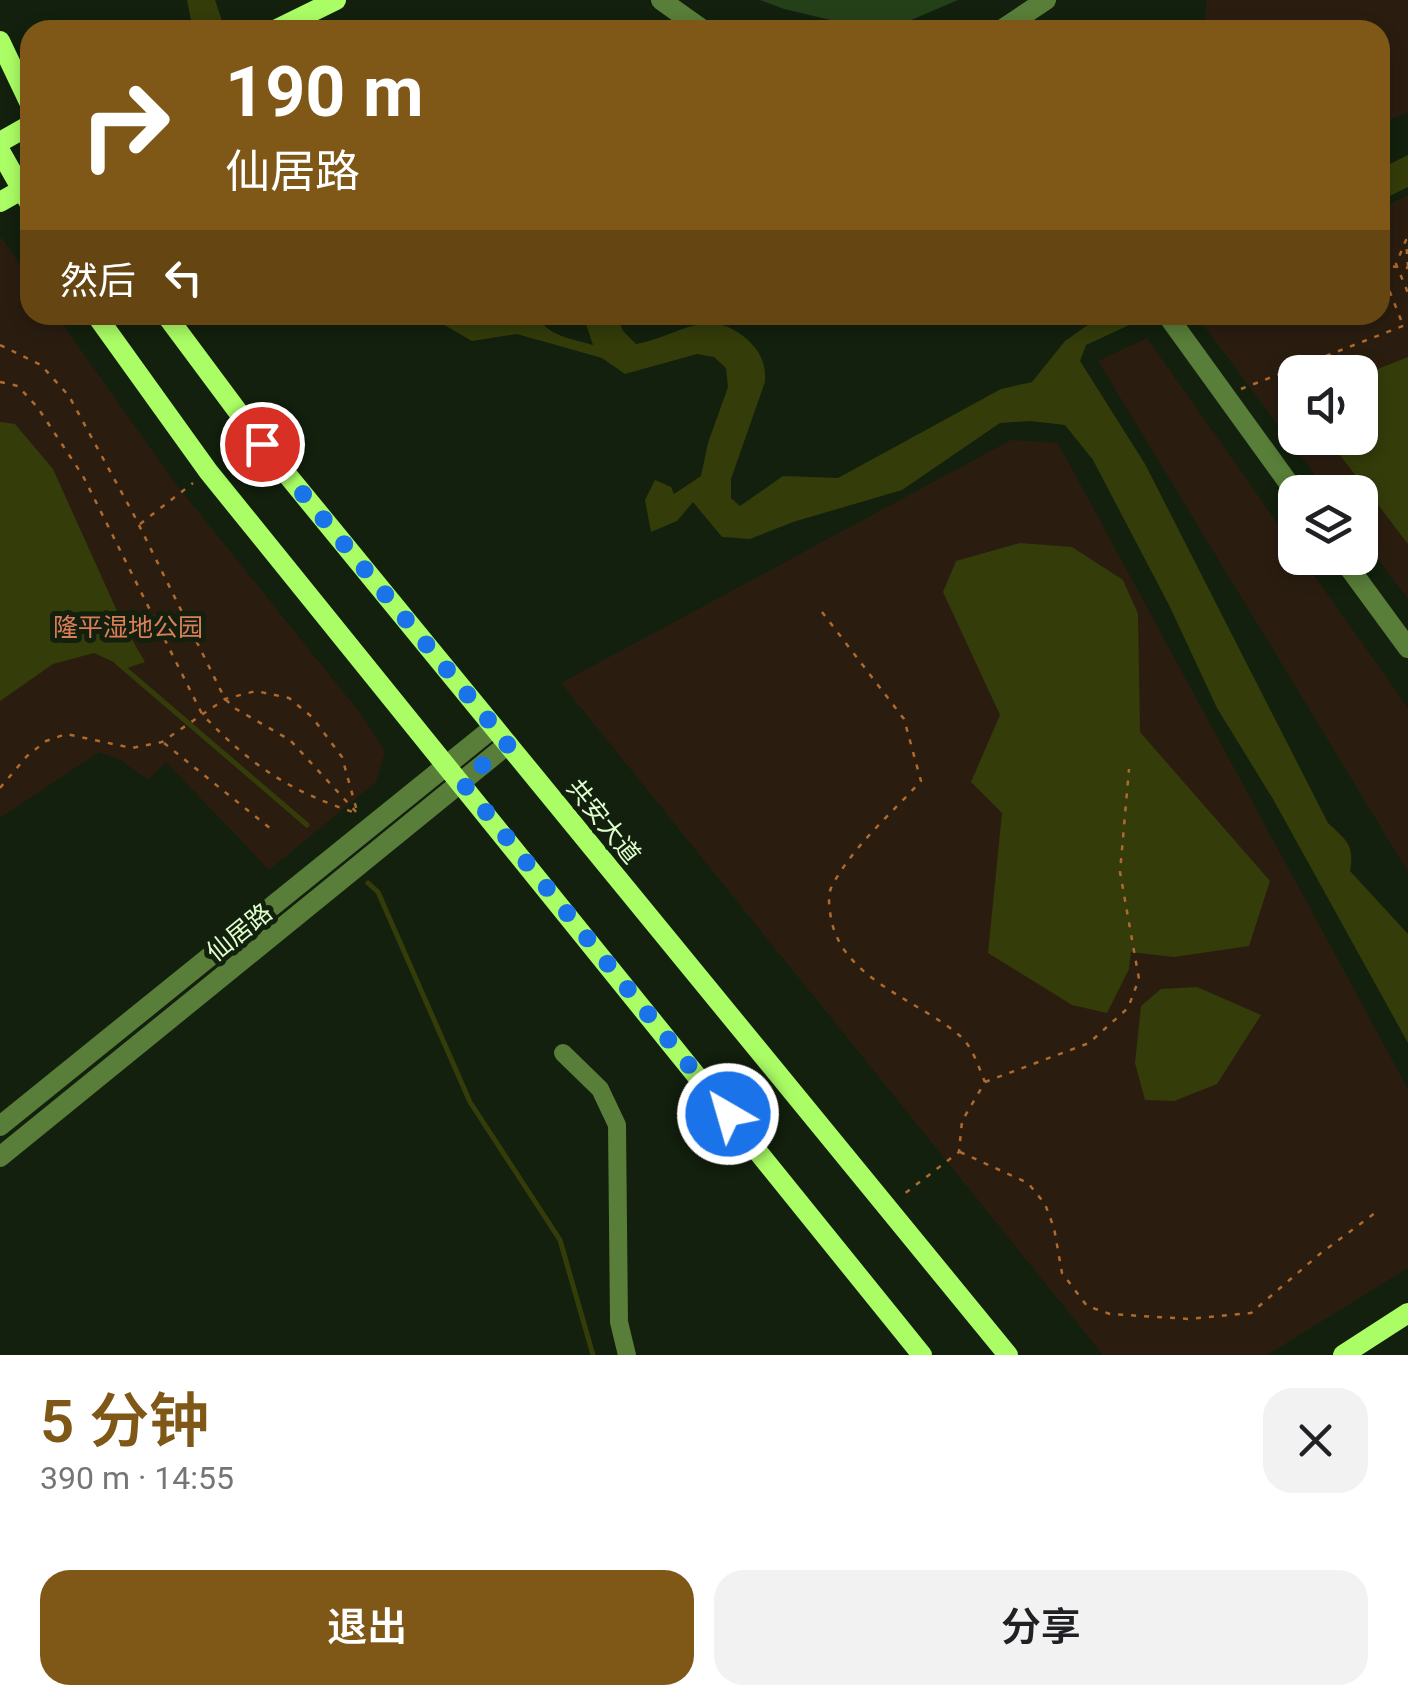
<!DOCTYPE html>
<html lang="zh">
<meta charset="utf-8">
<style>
body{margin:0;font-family:Roboto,"Noto Sans SC",sans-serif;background:#f2f2f2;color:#202124;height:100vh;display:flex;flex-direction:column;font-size:38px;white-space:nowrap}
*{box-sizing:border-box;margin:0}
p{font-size:32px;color:#757577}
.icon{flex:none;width:55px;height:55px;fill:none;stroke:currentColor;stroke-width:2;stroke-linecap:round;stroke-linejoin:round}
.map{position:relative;height:1355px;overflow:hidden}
.details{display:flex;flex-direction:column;background:#fff;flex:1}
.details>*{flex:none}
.banner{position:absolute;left:20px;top:20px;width:1370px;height:305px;border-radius:30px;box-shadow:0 5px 15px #0003;background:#7f5716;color:#fff;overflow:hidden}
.tools{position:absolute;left:1278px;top:355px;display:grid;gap:20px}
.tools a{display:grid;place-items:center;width:100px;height:100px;border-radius:20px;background:#fff;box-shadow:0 5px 15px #0003;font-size:50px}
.pin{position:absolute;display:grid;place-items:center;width:85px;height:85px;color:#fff;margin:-42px;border:5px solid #fff;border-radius:50%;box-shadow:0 2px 10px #0007}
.me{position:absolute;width:110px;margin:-55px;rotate:322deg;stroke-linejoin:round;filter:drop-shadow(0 0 8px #0008)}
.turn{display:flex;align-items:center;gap:35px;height:210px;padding:0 40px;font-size:45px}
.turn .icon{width:130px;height:130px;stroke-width:2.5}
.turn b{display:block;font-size:70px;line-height:85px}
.then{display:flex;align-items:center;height:95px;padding:0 40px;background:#0003;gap:20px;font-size:38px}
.round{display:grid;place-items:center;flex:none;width:105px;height:105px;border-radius:30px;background:#f2f2f2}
.headline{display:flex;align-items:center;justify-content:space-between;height:170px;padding:0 40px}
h1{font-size:60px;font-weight:600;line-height:75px;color:#7f5716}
.primary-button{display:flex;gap:20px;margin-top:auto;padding:20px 40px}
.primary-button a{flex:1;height:115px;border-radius:30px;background:#7f5716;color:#fff;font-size:40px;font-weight:600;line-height:115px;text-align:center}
.primary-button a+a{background:#f2f2f2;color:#202124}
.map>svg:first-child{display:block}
.green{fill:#2a1d10;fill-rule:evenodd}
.water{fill:#343c0a}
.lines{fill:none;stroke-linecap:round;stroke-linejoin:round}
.stream{stroke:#343c0a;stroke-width:5}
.building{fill:#244019}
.path{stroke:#af6a2f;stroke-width:2.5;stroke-dasharray:5 8;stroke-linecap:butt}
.minor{stroke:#587e39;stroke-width:18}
.tertiary{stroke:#587e39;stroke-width:20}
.secondary{stroke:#aafd65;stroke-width:20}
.route{stroke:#1a73e8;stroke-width:18;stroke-dasharray:0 32.4}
.labels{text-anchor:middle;stroke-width:10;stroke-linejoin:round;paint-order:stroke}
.park-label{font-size:25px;fill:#dd7d5a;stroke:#13200d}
.street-label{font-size:25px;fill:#dffecd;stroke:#13200d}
</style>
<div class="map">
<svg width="1408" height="1355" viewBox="0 0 1408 1355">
<rect width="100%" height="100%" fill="#13200d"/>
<path class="green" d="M 1207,0 L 1408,0 L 1408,112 L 1380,124 L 1380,30 L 1203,30 Z
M 1408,195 L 1408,599 L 1360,535 L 1360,492 L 1328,492 L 1196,315 L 1380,315 L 1380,209 ZM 1295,372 L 1360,372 L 1360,438 L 1295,438 Z
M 0,236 L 30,278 L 30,315 L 56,315 L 175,483 L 361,714 L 385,752 L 376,782 L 269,870 L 166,762 L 148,780 L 122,761 L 99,752 L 0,818 Z
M 1147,338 L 1295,548 L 1295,558 L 1302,558 L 1408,708 L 1408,872 L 1098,361 Z
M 1011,440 L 1058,443 L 1408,1089 L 1408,1268 L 1267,1355 L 1103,1355 L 561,683 Z"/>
<path class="water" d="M 187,0 L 215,0 L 225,30 L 193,30 Z
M 1408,155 L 1408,187 L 1380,201 L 1380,169 Z
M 427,315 L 537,315 C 546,336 573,339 593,345 L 583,315 L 616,315 L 623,331 L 636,344 C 678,337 708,304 748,340 C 761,353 766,364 765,382 L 731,479 L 731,498 L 740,506 L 783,476 L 838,478 L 1001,389 L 1032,382 L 1065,341 L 1102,315 L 1151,315 L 1086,345 L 1080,361 L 1145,464 L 1328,823 C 1346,840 1355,845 1350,871 L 1408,934 L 1408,1043 L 1273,799 L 1217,708 L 1170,607 L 1093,460 L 1065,425 L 1030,421 L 1000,423 L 902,490 L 793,522 L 750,539 L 722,537 L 693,502 L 677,521 L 651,532 L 645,500 L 655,480 L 671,487 L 674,494 L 701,476 L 708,443 L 728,387 L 726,368 L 714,357 L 697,354 L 625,374 L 602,358 L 517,334 L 472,341 Z
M 1408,357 L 1408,544 L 1327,438 L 1360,438 L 1360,376 Z
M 0,422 L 15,424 L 53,469 L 122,622 L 145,662 L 127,668 L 94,653 L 53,664 L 0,701 Z
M 1020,543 L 1072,547 L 1123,580 L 1138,614 L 1140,732 L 1270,881 L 1249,946 L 1174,957 L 1131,952 L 1129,969 L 1107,1013 L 1072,1005 L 988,953 L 1002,813 L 971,782 L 1000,715 L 943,592 L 956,561 Z
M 1197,987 L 1261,1015 L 1217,1084 L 1174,1101 L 1145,1100 L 1135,1063 L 1141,1006 L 1161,989 Z"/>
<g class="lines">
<path class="stream" d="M 117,662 L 307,825
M 368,883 L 378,892 L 470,1102 L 560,1240 L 593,1355"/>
</g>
<path class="building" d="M 760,0 L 958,0 L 904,23 L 839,22 L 784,9 Z"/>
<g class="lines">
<path class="path" d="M 1380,265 L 1408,268
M 1380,267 L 1403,325
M 1408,267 L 1406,240 L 1396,264 L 1408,293
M 0,345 L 41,365 L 69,396 L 135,517 L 225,699 L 236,709 L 290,740 L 359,815
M 0,382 L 18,386 L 38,408 L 83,476 L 202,714 C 250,765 289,791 356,813
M 1241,389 L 1408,324
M 140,524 L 193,483
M 822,612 L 904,719 L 921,781 C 891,814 851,848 831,888 C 828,896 829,902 830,911 C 836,977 915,998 959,1035 C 973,1047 978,1066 985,1082 L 962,1121 L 959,1152 L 900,1197
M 164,743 L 271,829
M 0,788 L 27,756 L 46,741 L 66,734 L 132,748 L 162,742 L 225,699 L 256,691 L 289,698 L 312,717 L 342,757 L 357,811
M 985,1082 L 1089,1043 L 1128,1008 L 1139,979 L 1120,872 L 1129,769
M 960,1152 L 1028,1183 L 1045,1204 L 1054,1228 L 1062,1273 L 1087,1306 L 1110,1314 L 1189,1319 L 1251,1313 L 1321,1253 L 1379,1210"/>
<path class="minor" d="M 563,1053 L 600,1089 L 617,1125 L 619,1322 L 627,1355"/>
<path class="tertiary" d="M 661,0 L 703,30
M 1001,30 L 1046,0
M 1167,315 L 1295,492
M 1342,558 L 1408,648
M 0,1126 L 494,727
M 0,1157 L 508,744"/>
<path class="secondary" d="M 275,30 L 336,0
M 0,41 L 30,104
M 0,142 L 30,125
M 0,151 L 30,204
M 0,202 L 30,185
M 96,315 L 208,471 L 922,1355
M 166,315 L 262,444 L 1008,1355
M 1343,1355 L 1408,1313"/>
</g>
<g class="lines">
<path class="route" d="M 262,444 L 508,744 L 462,782 L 728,1114"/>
</g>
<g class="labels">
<g class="park-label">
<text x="128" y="636">隆平湿地公园</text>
</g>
<g class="street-label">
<text transform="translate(604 821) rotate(51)" y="9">共安大道</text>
<text transform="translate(239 932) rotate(-39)" y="9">仙居路</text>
</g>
</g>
</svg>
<div class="tools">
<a><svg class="icon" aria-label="sound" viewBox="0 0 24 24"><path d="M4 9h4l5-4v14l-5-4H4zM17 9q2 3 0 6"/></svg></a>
<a><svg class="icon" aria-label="layers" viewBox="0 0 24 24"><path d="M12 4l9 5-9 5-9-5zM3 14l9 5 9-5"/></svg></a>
</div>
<div class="pin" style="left:262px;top:444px;background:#d93025"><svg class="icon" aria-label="arrive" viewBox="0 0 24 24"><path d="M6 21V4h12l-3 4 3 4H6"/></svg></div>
<svg class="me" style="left:728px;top:1114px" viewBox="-20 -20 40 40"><circle r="17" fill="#1a73e8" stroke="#fff" stroke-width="3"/><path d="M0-11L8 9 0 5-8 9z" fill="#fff"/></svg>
<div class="banner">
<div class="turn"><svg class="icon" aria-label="right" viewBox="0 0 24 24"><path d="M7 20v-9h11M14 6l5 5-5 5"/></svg><div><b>190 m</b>仙居路</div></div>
<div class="then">然后<svg class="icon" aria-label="left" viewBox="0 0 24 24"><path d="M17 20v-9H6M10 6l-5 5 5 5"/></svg></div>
</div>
</div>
<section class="details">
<div class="headline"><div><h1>5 分钟</h1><p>390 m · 14:55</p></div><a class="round"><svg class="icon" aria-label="close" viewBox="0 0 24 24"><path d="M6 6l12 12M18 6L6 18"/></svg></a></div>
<div class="primary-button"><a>退出</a><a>分享</a></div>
</section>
